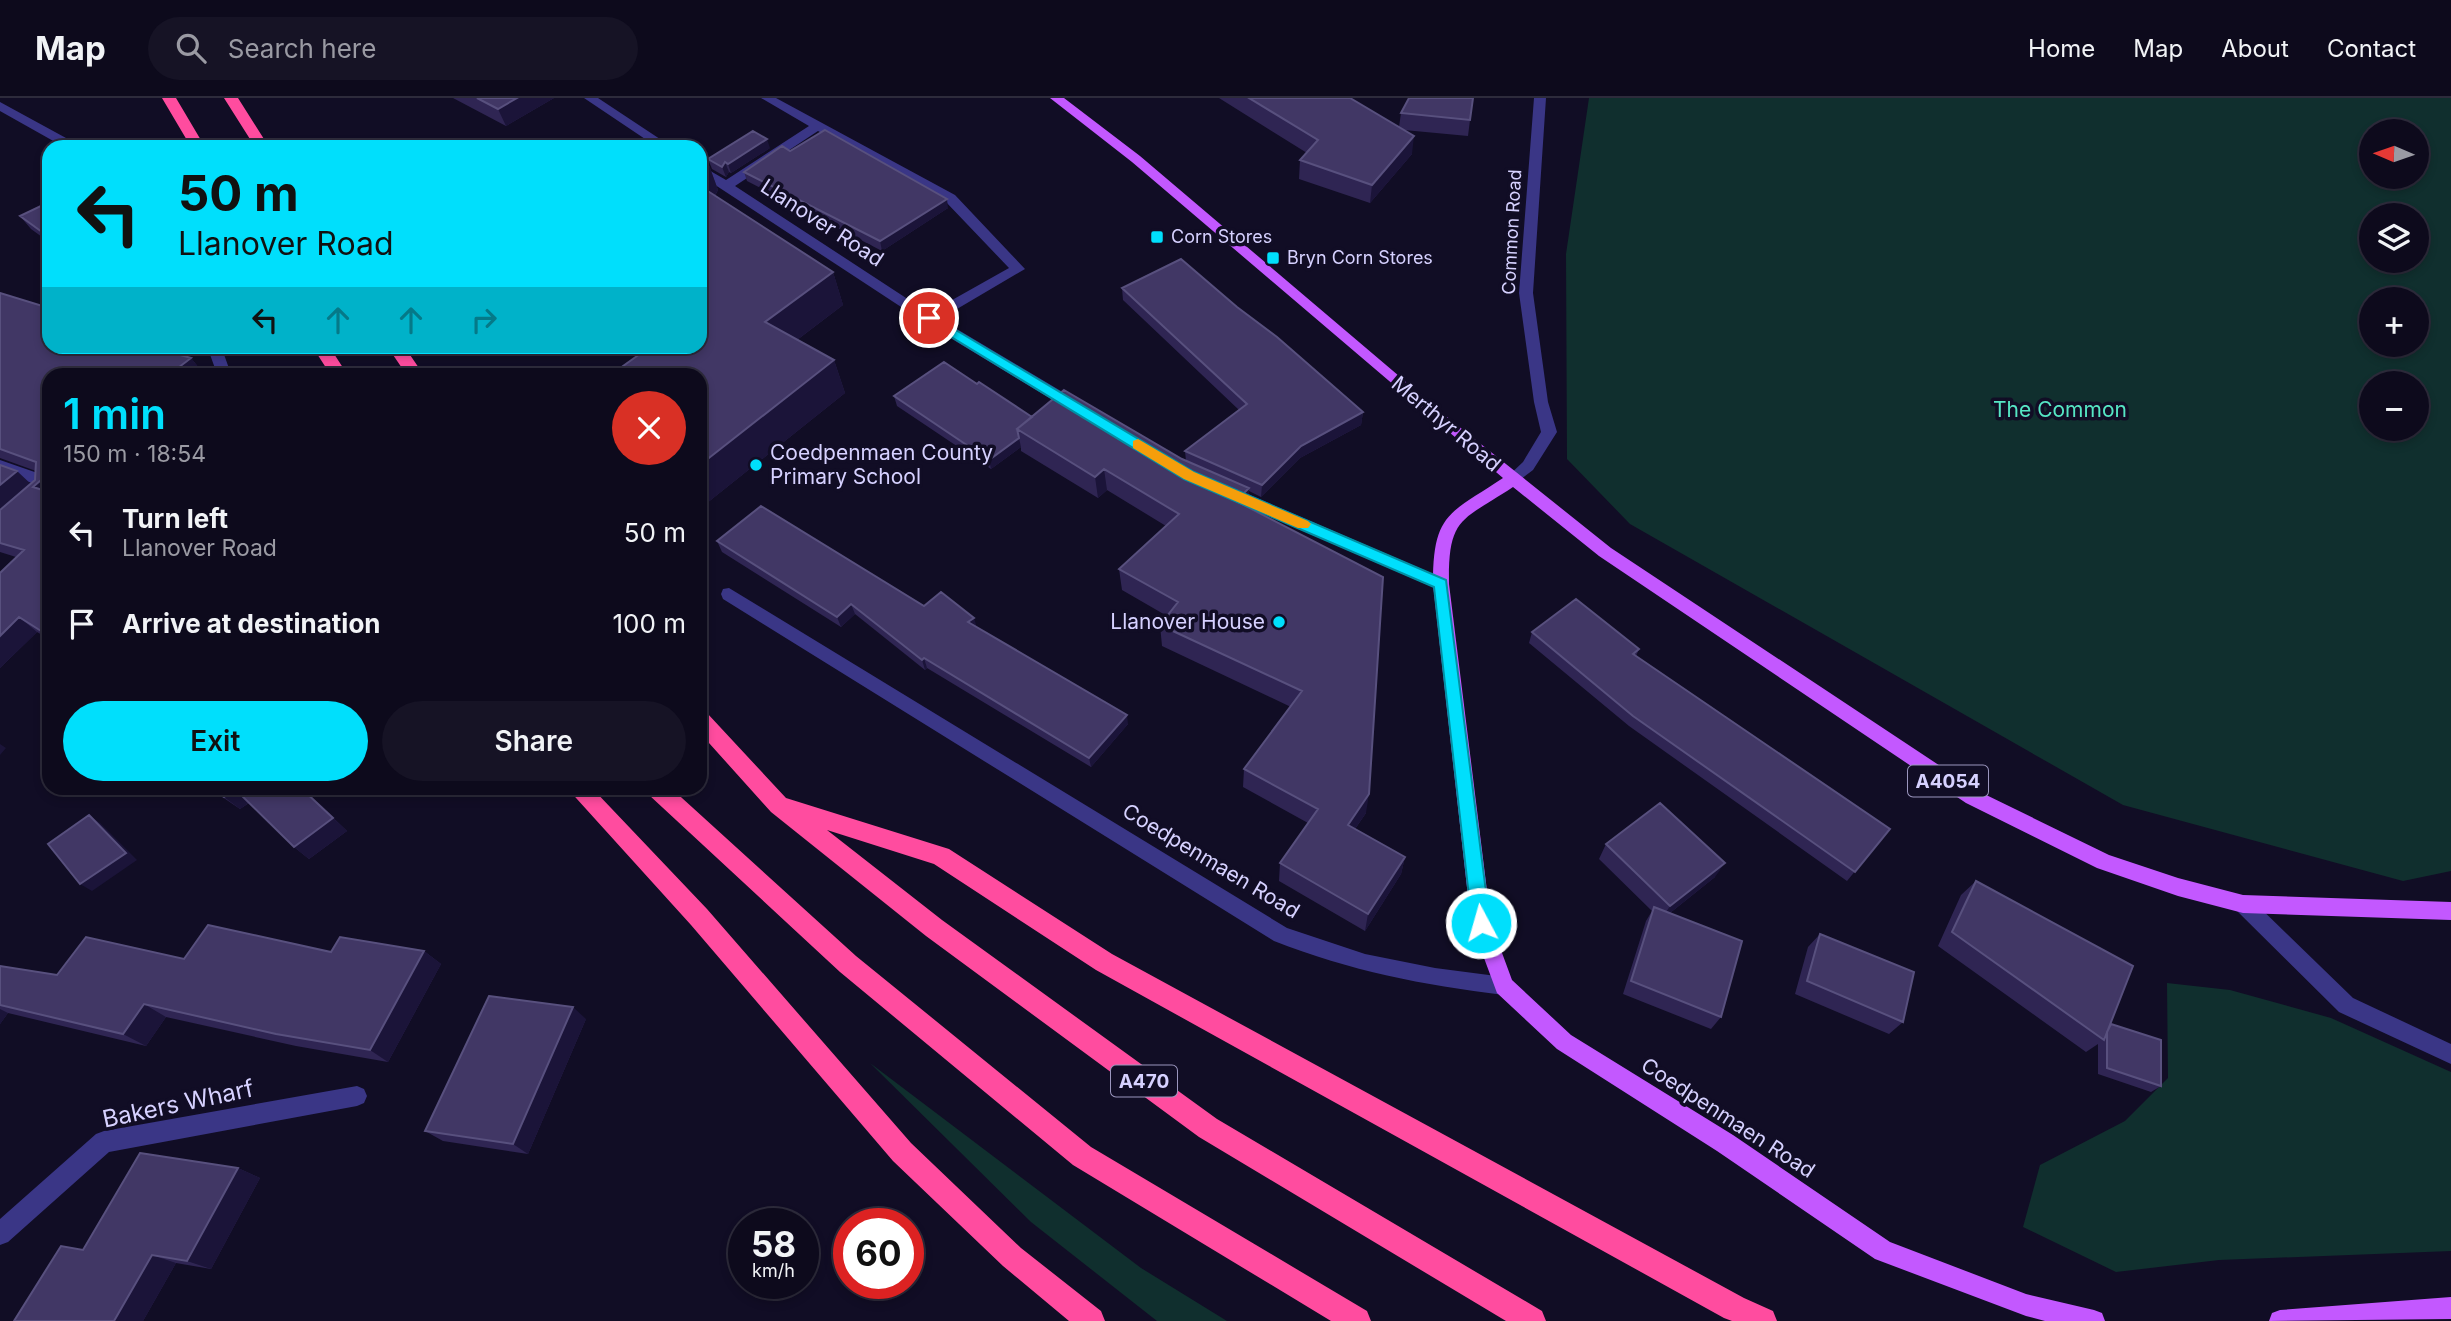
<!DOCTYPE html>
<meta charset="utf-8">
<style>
body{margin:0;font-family:Inter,sans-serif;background:#161325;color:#f1f3f6;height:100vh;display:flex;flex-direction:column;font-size:26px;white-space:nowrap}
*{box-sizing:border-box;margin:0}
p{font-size:23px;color:#9a9aa3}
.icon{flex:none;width:38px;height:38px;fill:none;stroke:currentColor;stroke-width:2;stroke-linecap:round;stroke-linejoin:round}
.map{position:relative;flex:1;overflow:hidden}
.details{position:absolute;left:42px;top:270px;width:665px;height:427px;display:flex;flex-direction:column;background:#0d0a1c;border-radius:21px;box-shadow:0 4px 10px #0003,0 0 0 2px #2d2b3b}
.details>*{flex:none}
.guide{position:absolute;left:42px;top:42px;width:665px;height:214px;border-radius:21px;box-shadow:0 4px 10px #0003,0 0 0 2px #2d2b3b;background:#00dffc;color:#111;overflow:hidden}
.needle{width:46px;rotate:272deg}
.buttons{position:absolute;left:2359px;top:21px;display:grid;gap:14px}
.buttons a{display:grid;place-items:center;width:70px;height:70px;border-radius:50%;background:#0d0a1c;box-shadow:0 4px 10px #0003,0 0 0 2px #2d2b3b;font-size:35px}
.speed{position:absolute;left:728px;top:1110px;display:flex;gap:14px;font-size:35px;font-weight:700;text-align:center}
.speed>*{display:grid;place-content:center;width:91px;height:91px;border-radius:50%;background:#0d0a1c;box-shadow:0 4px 10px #0003,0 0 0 2px #2d2b3b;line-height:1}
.speed small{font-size:18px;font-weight:400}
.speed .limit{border:10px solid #d22;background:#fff;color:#111}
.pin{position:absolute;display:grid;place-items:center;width:60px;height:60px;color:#fff;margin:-30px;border:4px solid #fff;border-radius:50%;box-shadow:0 2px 7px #0007}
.me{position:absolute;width:77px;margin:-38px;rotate:354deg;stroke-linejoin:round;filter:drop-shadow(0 0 5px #0008)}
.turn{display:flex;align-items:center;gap:24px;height:147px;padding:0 21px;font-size:32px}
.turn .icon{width:91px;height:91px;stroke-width:2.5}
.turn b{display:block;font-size:49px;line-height:60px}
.lanes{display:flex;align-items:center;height:66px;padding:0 21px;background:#0003;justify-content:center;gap:35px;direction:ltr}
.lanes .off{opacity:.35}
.round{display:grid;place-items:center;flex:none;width:74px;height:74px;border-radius:37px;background:#161325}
.summary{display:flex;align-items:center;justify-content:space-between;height:119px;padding:0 21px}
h1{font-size:42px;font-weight:600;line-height:52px;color:#00dffc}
.primary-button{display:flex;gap:14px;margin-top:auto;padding:14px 21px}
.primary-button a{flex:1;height:80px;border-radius:42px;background:#00dffc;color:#111;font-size:28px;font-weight:600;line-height:80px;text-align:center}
.primary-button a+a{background:#161325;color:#f1f3f6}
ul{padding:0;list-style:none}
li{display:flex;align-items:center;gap:21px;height:91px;padding:0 21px}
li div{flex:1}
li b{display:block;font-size:26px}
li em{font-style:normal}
header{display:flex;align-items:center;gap:42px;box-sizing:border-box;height:98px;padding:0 35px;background:#0d0a1c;border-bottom:2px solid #2d2b3b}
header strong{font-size:33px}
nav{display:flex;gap:38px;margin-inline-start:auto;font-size:24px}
.search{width:490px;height:63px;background:#161325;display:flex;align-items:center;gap:18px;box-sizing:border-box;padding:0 24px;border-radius:38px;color:#9a9aa3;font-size:26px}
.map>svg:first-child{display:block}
.green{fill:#102f2e;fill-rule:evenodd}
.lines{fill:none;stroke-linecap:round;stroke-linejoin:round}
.minor{fill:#3a3686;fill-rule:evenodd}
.major{fill:#c358ff;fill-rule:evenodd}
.highway{fill:#ff4c9f;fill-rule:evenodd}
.wall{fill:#2f2553}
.shaded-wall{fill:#1b1439}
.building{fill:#413765;stroke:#58507e;stroke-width:2}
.route{fill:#00dffc;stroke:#0091a4;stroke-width:2}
.slow{fill:#f59e0b}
.poi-dot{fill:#00dffc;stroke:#110d25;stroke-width:2.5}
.labels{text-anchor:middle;stroke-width:7;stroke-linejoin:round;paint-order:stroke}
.far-street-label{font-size:18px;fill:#d6d1ff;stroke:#110d25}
.far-poi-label{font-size:18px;fill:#d6d1ff;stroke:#110d25;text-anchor:start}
.shield{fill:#110d25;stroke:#9b96be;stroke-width:2}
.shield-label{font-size:19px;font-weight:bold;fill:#d6d1ff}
.street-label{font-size:21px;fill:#d6d1ff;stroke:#110d25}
.park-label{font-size:21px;fill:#56e6c4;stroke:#110d25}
.poi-label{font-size:21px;fill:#d6d1ff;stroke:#110d25;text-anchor:start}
.near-street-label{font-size:24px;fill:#d6d1ff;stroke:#110d25}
</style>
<header>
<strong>Map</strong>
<div class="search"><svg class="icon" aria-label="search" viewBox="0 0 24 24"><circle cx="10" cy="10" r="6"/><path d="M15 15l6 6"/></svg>Search here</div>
<nav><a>Home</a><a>Map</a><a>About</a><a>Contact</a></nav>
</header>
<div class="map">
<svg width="2451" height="1223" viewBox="0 0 2451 1223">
<rect width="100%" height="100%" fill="#110d25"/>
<path class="green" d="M 1589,0 L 2451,0 L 2451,773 L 2403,783 L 2123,707 L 1630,426 L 1567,361 L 1566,156 ZM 2371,33 L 2417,33 L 2417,79 L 2371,79 ZM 2371,117 L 2417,117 L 2417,163 L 2371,163 ZM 2371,201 L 2417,201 L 2417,247 L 2371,247 ZM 2371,285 L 2417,285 L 2417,331 L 2371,331 Z
M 2167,885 L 2230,892 L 2331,920 L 2451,974 L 2451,1153 L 2219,1162 L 2116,1174 L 2023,1129 L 2040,1067 L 2125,1023 L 2168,980 Z
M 870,965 L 1141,1170 L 1227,1223 L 1157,1223 L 1031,1124 Z"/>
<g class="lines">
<path class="minor" d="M 584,0 L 598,0 L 672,49 L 657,49 Z
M 761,0 L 776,0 L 955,97 L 1025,171 L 940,221 L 1081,305 L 1083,309 L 1081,313 L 1071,313 L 924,224 L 700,77 L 700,67 L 726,82 L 809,28 ZM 818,33 L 945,103 L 1009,170 L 929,215 L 735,88 Z
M 1534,0 L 1546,0 L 1533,195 L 1548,304 L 1557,334 L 1533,372 L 1512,388 L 1504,382 L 1523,364 L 1541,334 L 1534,304 L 1519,195 Z
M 0,4 L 77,46 L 79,49 L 64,49 L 0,13 Z
M 207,248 L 221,248 L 231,276 L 217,276 Z
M 0,362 L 49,379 L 49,391 L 0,374 Z
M 1229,388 L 1447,482 L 1449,486 L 1441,492 L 1435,490 L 1223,398 L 1221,394 Z
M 729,490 L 1287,830 L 1365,856 L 1435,870 L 1504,879 L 1511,881 L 1514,888 L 1511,895 L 1504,897 C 1422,887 1351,873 1274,843 L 723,501 L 721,496 L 723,491 Z
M 2243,797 L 2250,800 L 2353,900 L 2451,946 L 2451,966 L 2339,914 L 2236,812 L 2233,806 L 2236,800 Z
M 357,988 L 364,991 L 367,998 L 364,1005 L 357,1008 L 109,1054 L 8,1144 L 0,1147 L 0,1121 L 96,1036 L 104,1033 Z"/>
<path class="major" d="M 1050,0 L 1064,0 L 1140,58 L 1452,323 L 1611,450 L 1978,693 L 2109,757 L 2178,780 L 2243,797 L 2451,804 L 2451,822 L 2243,815 L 2178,798 L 2097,770 L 1966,705 L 1599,458 L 1513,389 C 1462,423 1448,418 1449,486 L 1491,825 L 1512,882 L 1571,937 L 1733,1037 L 1890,1144 L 2026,1196 L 2094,1212 L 2102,1215 L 2105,1223 L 2045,1223 L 2026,1218 L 1875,1161 L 1717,1053 L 1557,951 L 1497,895 L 1471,825 L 1433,486 C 1433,415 1449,416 1503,380 L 1132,64 Z
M 2451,1199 L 2451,1221 L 2269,1223 L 2272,1215 L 2280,1212 Z"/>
<path class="highway" d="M 162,0 L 176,0 L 205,49 L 191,49 Z
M 224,0 L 238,0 L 269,49 L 255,49 Z
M 312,248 L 329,248 L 347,276 L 330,276 Z
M 387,248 L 404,248 L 423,276 L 406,276 Z
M 700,612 L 707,615 L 786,700 L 949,751 L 1112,856 L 1744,1200 L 1773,1213 L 1777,1223 L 1732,1223 L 1724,1220 L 1096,872 L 934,766 L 827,732 L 942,822 L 1217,1021 L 1542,1213 L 1546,1223 L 1506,1223 L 1199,1039 L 926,838 L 771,714 L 700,635 Z
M 567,690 L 592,690 L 707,811 L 911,1045 L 1021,1150 L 1101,1213 L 1105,1223 L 1069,1223 L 1003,1168 L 893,1063 L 691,827 Z
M 646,690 L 671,690 L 856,858 L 1091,1049 L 1367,1213 L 1371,1223 L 1331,1223 L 1073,1067 L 840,874 L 649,697 Z"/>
</g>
<path class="wall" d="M 453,0 L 554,0 L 506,28 Z
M 1219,0 L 1350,0 L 1399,29 L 1401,15 L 1470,22 L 1468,38 L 1404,32 L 1412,56 L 1370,105 L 1299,81 L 1300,62 L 1307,55 Z
M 770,50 L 731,75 L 729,74 L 726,79 L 712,71 L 708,61 Z
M 790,53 L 948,110 L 882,153 L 747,83 L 744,74 Z
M 700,55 L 706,59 L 718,92 L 715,98 L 833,174 L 843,207 L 797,242 L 834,262 L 845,295 L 707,405 L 700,401 Z
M 49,104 L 49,144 L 31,131 L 20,118 Z
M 1122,190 L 1237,209 L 1363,314 L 1361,327 L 1300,360 L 1261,399 L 1249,393 L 1248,409 L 1366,715 L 1355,731 L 1405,759 L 1401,776 L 1365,833 L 1279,783 L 1280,765 L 1308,725 L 1243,689 L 1244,671 L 1291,609 L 1162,548 L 1160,527 L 1167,518 L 1122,492 L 1119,471 L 1166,428 L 1107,392 L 1098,400 L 1021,353 L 1021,349 L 991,371 L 897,308 L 894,298 L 977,286 L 1032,319 L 1186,363 L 1185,353 L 1239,312 L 1123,202 Z
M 0,195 L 161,248 L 164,252 L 191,260 L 203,275 L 202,276 L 49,276 L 49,541 L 37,534 L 0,570 L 0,475 L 16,459 L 0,454 L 0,367 L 31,386 L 35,382 L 36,373 L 0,360 Z
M 717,443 L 924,508 L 977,529 L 1128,626 L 1091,669 L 927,570 L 925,572 L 855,516 L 841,529 L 722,454 Z
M 1532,534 L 1639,551 L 1636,558 L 1890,731 L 1847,783 L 1629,628 L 1529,545 Z
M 209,690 L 302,690 L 347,733 L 309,761 L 294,749 L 249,705 L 240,711 Z
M 1606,746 L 1715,779 L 1670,815 L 1721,919 L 1711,931 L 1623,896 L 1646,823 L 1652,813 L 1599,761 Z
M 1976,783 L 2111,926 L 2161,988 L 2151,994 L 2098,976 L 2098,946 L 2086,954 L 1938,848 L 1961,797 Z
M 1820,836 L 1903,924 L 1889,936 L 1795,896 L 1808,849 Z
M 424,853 L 441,866 L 388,964 L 296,948 L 166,919 L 146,948 L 8,915 L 0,926 L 0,868 L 57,877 L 184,861 L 331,854 Z
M 586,921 L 528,1056 L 443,1043 L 425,1033 Z
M 238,1070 L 260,1080 L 211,1171 L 176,1165 L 143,1223 L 14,1223 L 83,1152 Z"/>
<path class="shaded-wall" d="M 517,0 L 554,0 L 506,28 L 498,11 Z
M 1414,38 L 1412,56 L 1370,105 L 1372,87 Z
M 767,41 L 770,50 L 731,75 L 728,66 Z
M 706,59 L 718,92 L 704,116 L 700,106 L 700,69 Z
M 725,64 L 729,74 L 726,79 L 722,69 Z
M 947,101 L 948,110 L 882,153 L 880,143 Z
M 833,174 L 843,207 L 777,257 L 765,224 Z
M 191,260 L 203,275 L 202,276 L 170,276 Z
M 834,262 L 845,295 L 707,405 L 700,390 L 700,367 Z
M 1363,314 L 1361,327 L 1300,360 L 1261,399 L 1262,387 L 1301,348 Z
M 1019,340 L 1021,349 L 991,371 L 989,362 Z
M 1104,371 L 1107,392 L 1098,400 L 1095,379 Z
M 17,373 L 33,388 L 0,416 L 0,387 Z
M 49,375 L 49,403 L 33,389 Z
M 1249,390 L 1248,412 L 1236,403 Z
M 851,506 L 855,516 L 841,529 L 837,519 Z
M 19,519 L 37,534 L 0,570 L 0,538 Z
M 974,520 L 977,530 L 968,524 Z
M 924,560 L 927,570 L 925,572 L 922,562 Z
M 1127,617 L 1128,626 L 1091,669 L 1089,660 Z
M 0,646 L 6,650 L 0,657 Z
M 301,690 L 347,733 L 309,761 L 294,749 Z
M 235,691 L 250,704 L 240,711 L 224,699 Z
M 1369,696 L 1366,715 L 1345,745 L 1348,727 Z
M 89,717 L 100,725 L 137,762 L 92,793 L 80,786 Z
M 1405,759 L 1401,776 L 1365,833 L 1368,816 Z
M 1725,765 L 1715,779 L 1661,822 L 1670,808 Z
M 424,853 L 441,866 L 388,964 L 370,952 Z
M 144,906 L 166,919 L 146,948 L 123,936 Z
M 573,909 L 586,921 L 528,1056 L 513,1046 Z
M 0,911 L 8,915 L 0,926 Z
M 238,1070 L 260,1080 L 211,1171 L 187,1163 Z
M 152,1157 L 176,1165 L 143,1223 L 114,1223 Z"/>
<path class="building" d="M 477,0 L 517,0 L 498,11 Z
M 1249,0 L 1350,0 L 1414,38 L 1372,87 L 1300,62 L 1318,42 Z
M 1409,0 L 1473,0 L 1470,22 L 1401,15 Z
M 825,32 L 947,101 L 880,143 L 744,74 L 782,48 L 790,53 Z
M 753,33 L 767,41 L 728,66 L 725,64 L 722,69 L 708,61 Z
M 700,55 L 706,59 L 700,69 Z
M 700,88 L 833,174 L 765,224 L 834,262 L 700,367 L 700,276 L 612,276 L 651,248 L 700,248 L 700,214 L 705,210 L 700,207 Z
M 49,104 L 49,139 L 20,118 Z
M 1181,161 L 1237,209 L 1277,239 L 1363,314 L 1301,348 L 1262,387 L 1185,353 L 1247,306 L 1122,190 Z
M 0,195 L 49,210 L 49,248 L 158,248 L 159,251 L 191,260 L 170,276 L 49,276 L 49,375 L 33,389 L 49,394 L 49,538 L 19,519 L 0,538 L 0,475 L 24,452 L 0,445 L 0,412 L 35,382 L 36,364 L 0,351 Z
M 944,264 L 977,286 L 979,284 L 1032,319 L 1017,331 L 1019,340 L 989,362 L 894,298 Z
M 1064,292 L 1182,361 L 1249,390 L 1236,403 L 1383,479 L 1369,696 L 1348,727 L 1405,759 L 1368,816 L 1280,765 L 1318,711 L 1244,671 L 1302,593 L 1160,527 L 1178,504 L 1119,471 L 1179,416 L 1104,371 L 1095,379 L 1017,331 Z
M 0,367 L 17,373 L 0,387 Z
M 761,408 L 924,508 L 941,494 L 974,520 L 968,524 L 1127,617 L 1089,660 L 924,560 L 922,562 L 851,506 L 837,519 L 717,443 Z
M 1576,501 L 1639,551 L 1633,556 L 1890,731 L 1855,774 L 1633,618 L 1532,534 Z
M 211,690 L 301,690 L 333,720 L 294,749 L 235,691 L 224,699 Z
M 1660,705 L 1725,765 L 1670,808 L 1606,746 Z
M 89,717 L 126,755 L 80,786 L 48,746 Z
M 1976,783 L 2133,868 L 2104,942 L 1952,834 Z
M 1654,809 L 1742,843 L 1721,919 L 1631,883 Z
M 208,827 L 331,854 L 340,839 L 424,853 L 370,952 L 276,936 L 144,906 L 123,936 L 0,907 L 0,868 L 57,877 L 86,839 L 184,861 Z
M 1820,836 L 1914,874 L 1903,924 L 1807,883 Z
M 489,898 L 573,909 L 513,1046 L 425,1033 Z
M 2111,926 L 2161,942 L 2161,988 L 2107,970 L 2107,934 Z
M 140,1055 L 238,1070 L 187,1163 L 152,1157 L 114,1223 L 14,1223 L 61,1148 L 83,1152 Z"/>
<path class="route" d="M 929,216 L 1194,374 L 1446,482 L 1490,825 L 1487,831 L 1481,834 L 1475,831 L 1472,825 L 1434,489 L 1184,381 L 925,223 L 923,220 Z"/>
<path class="slow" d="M 1138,341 L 1194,374 L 1308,423 L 1311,426 L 1308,430 L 1298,430 L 1184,381 L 1133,350 L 1133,343 Z"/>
<g class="poi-dot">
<rect x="1150" y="132" width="14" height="14" rx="3.5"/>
<rect x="1266" y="153" width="14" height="14" rx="3.5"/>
<circle cx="756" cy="367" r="7"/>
<circle cx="1279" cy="524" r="7"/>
</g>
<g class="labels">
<g class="far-street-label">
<text transform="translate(1512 134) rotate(-87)" y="6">Common Road</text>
</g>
<g class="far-poi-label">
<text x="1171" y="145">Corn Stores</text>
<text x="1287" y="166">Bryn Corn Stores</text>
</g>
<g class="shield">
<rect x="1908" y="667.5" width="80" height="31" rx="5"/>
<rect x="1111" y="967.5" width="66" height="31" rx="5"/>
</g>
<g class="shield-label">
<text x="1948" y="690">A4054</text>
<text x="1144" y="990">A470</text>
</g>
<g class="street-label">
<text transform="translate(822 125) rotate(33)" y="7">Llanover Road</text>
<text transform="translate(1446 326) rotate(40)" y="7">Merthyr Road</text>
<text transform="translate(1211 763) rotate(31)" y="7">Coedpenmaen Road</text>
<text transform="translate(1728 1020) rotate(33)" y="7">Coedpenmaen Road</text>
</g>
<g class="park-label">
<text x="2060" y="319">The Common</text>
</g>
<g class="poi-label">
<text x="770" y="362">Coedpenmaen County<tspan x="770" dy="24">Primary School</tspan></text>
<text x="1265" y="531" text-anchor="end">Llanover House</text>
</g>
<g class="near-street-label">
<text transform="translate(178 1006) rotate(-12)" y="8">Bakers Wharf</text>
</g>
</g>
</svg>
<div class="buttons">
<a><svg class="needle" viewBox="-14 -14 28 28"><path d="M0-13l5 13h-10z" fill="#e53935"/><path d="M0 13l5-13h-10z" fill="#9a9aa3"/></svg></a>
<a><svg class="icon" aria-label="layers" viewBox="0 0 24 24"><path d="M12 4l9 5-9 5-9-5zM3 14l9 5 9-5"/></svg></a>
<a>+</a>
<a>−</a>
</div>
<div class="speed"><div>58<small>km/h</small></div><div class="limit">60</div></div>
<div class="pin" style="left:929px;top:220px;background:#d93025"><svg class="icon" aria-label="arrive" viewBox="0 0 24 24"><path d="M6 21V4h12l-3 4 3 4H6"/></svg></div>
<svg class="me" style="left:1481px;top:825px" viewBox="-20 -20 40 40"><circle r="17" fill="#00dffc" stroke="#fff" stroke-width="3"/><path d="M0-11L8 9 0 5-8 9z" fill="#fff"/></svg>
<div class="guide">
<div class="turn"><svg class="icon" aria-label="left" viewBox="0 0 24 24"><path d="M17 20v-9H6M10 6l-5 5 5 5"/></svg><div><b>50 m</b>Llanover Road</div></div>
<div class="lanes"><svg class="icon" aria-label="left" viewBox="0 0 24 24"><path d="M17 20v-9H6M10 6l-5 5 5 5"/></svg><svg class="icon off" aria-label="ahead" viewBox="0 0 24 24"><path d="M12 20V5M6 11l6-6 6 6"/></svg><svg class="icon off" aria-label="ahead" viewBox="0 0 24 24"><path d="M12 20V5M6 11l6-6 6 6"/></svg><svg class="icon off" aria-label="right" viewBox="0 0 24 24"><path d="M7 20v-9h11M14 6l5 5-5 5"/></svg></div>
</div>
<section class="details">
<div class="summary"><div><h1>1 min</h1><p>150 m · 18:54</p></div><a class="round" style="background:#d93025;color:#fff"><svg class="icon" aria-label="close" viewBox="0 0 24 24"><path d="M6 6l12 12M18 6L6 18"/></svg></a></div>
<ul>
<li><svg class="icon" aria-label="left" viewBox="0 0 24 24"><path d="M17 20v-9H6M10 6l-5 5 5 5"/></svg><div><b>Turn left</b><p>Llanover Road</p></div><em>50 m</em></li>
<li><svg class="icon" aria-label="arrive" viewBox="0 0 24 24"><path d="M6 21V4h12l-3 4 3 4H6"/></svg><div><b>Arrive at destination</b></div><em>100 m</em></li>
</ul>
<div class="primary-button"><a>Exit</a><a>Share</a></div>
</section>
</div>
